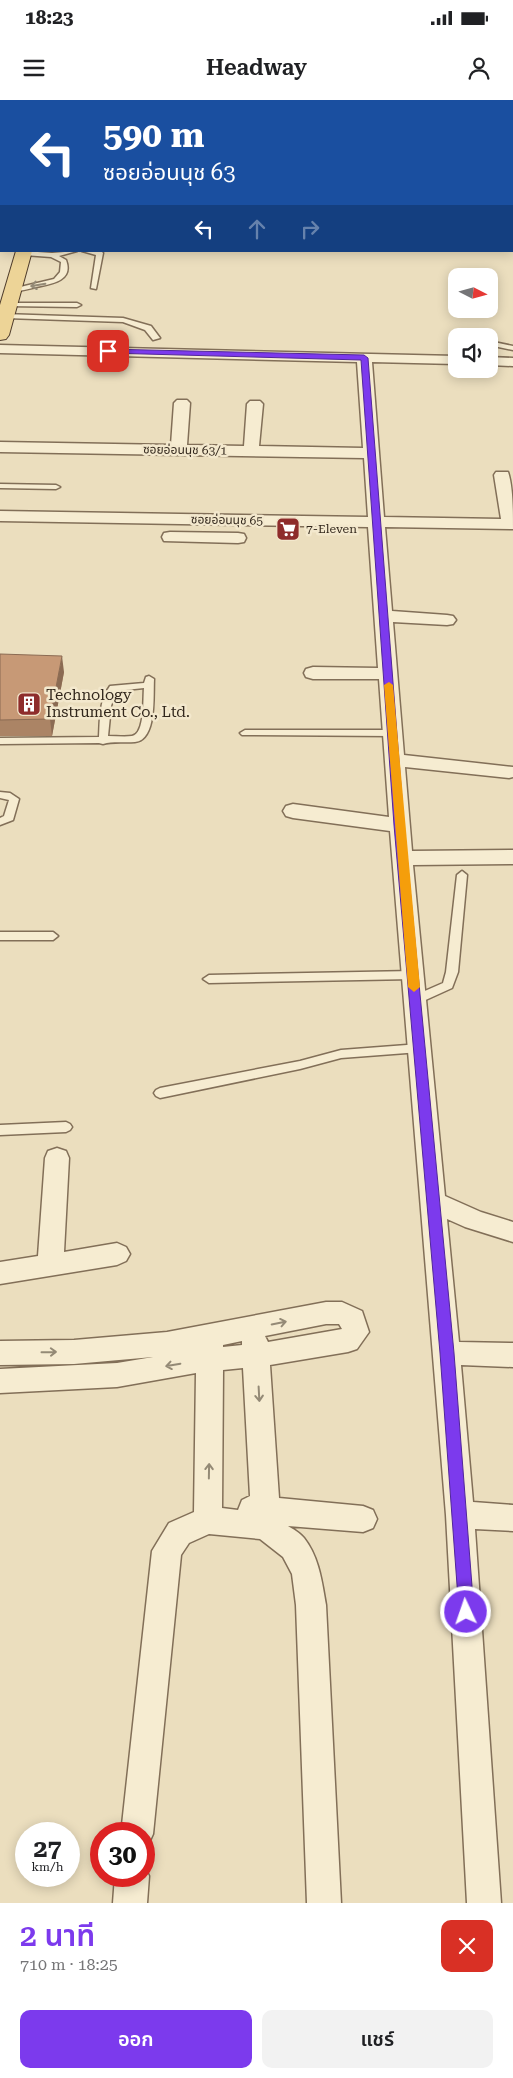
<!DOCTYPE html>
<html lang="th">
<meta charset="utf-8">
<style>
body{margin:0;font-family:"Roboto Serif","Noto Sans Thai",serif;background:#f2f2f2;color:#202124;height:100vh;display:flex;flex-direction:column;font-size:19px;white-space:nowrap}
*{box-sizing:border-box;margin:0}
p{font-size:16px;color:#757577}
.icon{flex:none;width:28px;height:28px;fill:none;stroke:currentColor;stroke-width:2;stroke-linecap:round;stroke-linejoin:round}
.map{position:relative;height:1803px;overflow:hidden}
.details{display:flex;flex-direction:column;background:#fff;flex:1}
.details>*{flex:none}
.top-card{position:absolute;left:0px;top:0px;width:514px;height:152px;box-shadow:0 2px 12px #0003;background:#1a4fa0;color:#fff;overflow:hidden}
.needle{width:32px;rotate:96deg}
.tools{position:absolute;left:448px;top:168px;display:grid;gap:10px}
.tools a{display:grid;place-items:center;width:50px;height:50px;border-radius:10px;background:#fff;box-shadow:0 2px 12px #0003;font-size:25px}
.speed{position:absolute;left:15px;top:1722px;display:flex;gap:10px;font-size:25px;font-weight:700;text-align:center}
.speed>*{display:grid;place-content:center;width:65px;height:65px;border-radius:50%;background:#fff;box-shadow:0 2px 12px #0003;line-height:1}
.speed small{font-size:12px;font-weight:400}
.speed .limit{border:8px solid #d22;background:#fff;color:#111}
.pin{position:absolute;display:grid;place-items:center;width:42px;height:42px;color:#fff;margin:-21px;border-radius:10px;box-shadow:0 2px 8px #0006}
.me{position:absolute;width:55px;margin:-28px;rotate:357deg;stroke-linejoin:round;filter:drop-shadow(0 0 4px #0008)}
.turn{display:flex;align-items:center;gap:18px;height:105px;padding:0 20px;font-size:22px}
.turn .icon{width:65px;height:65px;stroke-width:2.5}
.turn b{display:block;font-size:35px;line-height:42px}
.lanes{display:flex;align-items:center;height:48px;padding:0 20px;background:#0003;justify-content:center;gap:25px;direction:ltr}
.lanes .off{opacity:.35}
.round{display:grid;place-items:center;flex:none;width:52px;height:52px;border-radius:10px;background:#f2f2f2}
.summary{display:flex;align-items:center;justify-content:space-between;height:85px;padding:0 20px}
h1{font-size:30px;font-weight:600;line-height:38px;color:#7c3aed}
.cta{display:flex;gap:10px;margin-top:auto;padding:10px 20px}
.cta a{flex:1;height:58px;border-radius:10px;background:#7c3aed;color:#fff;font-size:20px;font-weight:600;line-height:58px;text-align:center}
.cta a+a{background:#f2f2f2;color:#202124}
.status{display:flex;justify-content:space-between;align-items:center;height:35px;padding:0 25px;background:#fff;direction:ltr}
.status svg{height:14px;fill:currentColor}
header{display:flex;justify-content:space-between;align-items:center;height:65px;padding:0 20px;background:#fff;font-size:22px;font-weight:600}
.map>svg:first-child{display:block}
.lines{fill:none;stroke-linecap:round;stroke-linejoin:round}
.canal{fill:#a1bdb5;fill-rule:evenodd}
.service-casing{stroke:#826f58;stroke-width:3}
.minor-casing{stroke:#826f58;stroke-width:3}
.primary-casing{stroke:#503d2c;stroke-width:2}
.service{fill:#f6ecd1;fill-rule:evenodd}
.minor{fill:#f6ecd1;fill-rule:evenodd}
.primary{fill:#edd497;fill-rule:evenodd}
.wall{fill:#ab8465}
.shaded-wall{fill:#8b6b53}
.building{fill:#c79976;stroke:#8b6b53}
.oneway{stroke:#948a76}
.route{fill:#7c3aed;stroke:#51269a}
.slow{fill:#f59e0b}
.labels{text-anchor:middle;stroke-width:5;stroke-linejoin:round;paint-order:stroke}
.far-street-label{font-size:12px;fill:#32271c;stroke:#f3e8cd}
.far-poi-label{font-size:12px;fill:#32271c;stroke:#f3e8cd;text-anchor:start}
.poi-label{font-size:15px;fill:#32271c;stroke:#f3e8cd;text-anchor:start}
</style>
<div class="status"><b>18:23</b><svg viewBox="0 0 49 12"><path d="M0 12V9h3v3zM5 12V6h3v6zM10 12V3h3v9zM15 12V0h3v12zM26 1h20v11H26zM47 4h2v5h-2z"/></svg></div>
<header><svg class="icon" aria-label="menu" viewBox="0 0 24 24"><path d="M4 6h16M4 12h16M4 18h16"/></svg>Headway<svg class="icon" aria-label="person" viewBox="0 0 24 24"><circle cx="12" cy="8" r="4"/><path d="M4 21q1-7 8-7t8 7"/></svg></header>
<div class="map">
<svg width="513" height="1803" viewBox="0 0 513 1803">
<rect width="100%" height="100%" fill="#ebdebe"/>
<g class="lines">
<path class="canal" d="M 0,29 L 1,29 L 1,37 L 0,37 Z
M 512,104 L 513,104 L 513,112 L 512,112 Z"/>
<g class="service-casing">
<path id="service" d="M 23,151 L 52,153 L 77,151 L 59,156 L 66,160 C 74,181 51,184 36,187 C 28,189 19,192 12,191 L 12,189 L 54,179 L 60,172 L 61,162 L 51,157 L 24,155 L 21,153 Z
M 82,151 L 101,151 L 103,153 L 96,189 L 91,188 L 96,155 Z
M 9,203 L 77,203 L 81,205 L 77,207 L 7,206 L 5,205 Z
M 3,214 L 123,218 L 151,226 L 160,238 L 153,240 L 145,230 L 123,222 L 6,218 L 2,216 Z
M 489,241 L 513,246 L 513,250 L 489,245 Z
M 0,384 L 56,385 L 60,387 L 56,389 L 0,388 Z
M 149,576 L 154,579 C 153,595 157,640 135,642 C 124,643 113,641 103,644 L 99,643 L 0,644 L 0,638 L 99,637 C 100,619 99,601 110,586 L 144,583 L 146,577 ZM 144,588 C 143,599 145,634 132,636 C 125,637 116,636 108,636 L 111,606 L 116,591 Z
M 245,630 L 392,630 L 397,633 L 392,636 L 242,635 L 240,633 Z
M 0,692 L 10,693 L 19,699 L 13,720 L 0,725 L 0,718 L 4,716 L 9,700 L 0,698 Z
M 462,771 L 467,775 L 458,872 L 452,888 L 419,903 L 411,903 L 409,900 L 411,897 L 443,883 L 446,872 L 457,775 Z
M 0,832 L 53,832 L 58,836 L 53,840 L 0,840 Z
M 413,871 L 419,875 L 413,879 L 209,883 L 203,879 L 209,875 Z
M 420,944 L 424,945 L 426,948 L 424,951 L 420,952 L 341,958 L 300,969 L 160,998 L 156,996 L 154,993 L 156,990 L 160,988 L 300,961 L 341,950 Z
M 66,1022 L 70,1024 L 72,1027 L 70,1030 L 66,1032 L 0,1035 L 0,1025 Z"/>
</g>
<g class="minor-casing">
<path id="minor" d="M 416,0 L 428,0 L 428,1 L 416,1 Z
M 0,57 L 1,57 L 1,65 L 0,65 Z
M 0,116 L 1,116 L 1,124 L 0,124 Z
M 0,245 L 456,256 L 456,264 L 372,262 L 384,417 L 501,419 L 494,375 L 496,372 L 508,372 C 513,386 513,412 513,429 L 385,427 L 392,511 L 447,515 L 453,516 L 456,520 L 453,524 L 447,525 L 393,522 L 404,655 L 513,667 L 513,677 L 509,678 L 405,667 L 412,751 L 513,750 L 513,764 L 413,765 L 445,1096 L 481,1112 L 513,1122 L 513,1142 L 465,1127 L 447,1119 L 459,1242 L 513,1243 L 513,1267 L 461,1265 L 473,1402 L 513,1405 L 513,1431 L 475,1429 L 501,1803 L 467,1803 L 446,1415 L 390,731 L 293,718 L 286,716 L 283,711 L 286,706 L 293,704 L 389,717 L 379,579 L 313,579 L 306,577 L 304,573 L 306,569 L 313,567 L 378,568 L 368,427 L 0,421 L 0,411 L 368,417 L 364,358 L 0,352 L 0,342 L 171,345 L 174,303 L 177,300 L 187,300 L 190,303 L 187,345 L 244,346 L 247,304 L 250,301 L 260,301 L 263,304 L 259,346 L 363,348 L 357,262 L 0,253 Z
M 489,257 L 513,258 L 513,266 L 489,265 Z
M 170,432 L 238,433 L 244,434 L 246,438 L 244,442 L 238,443 L 164,441 L 162,437 L 164,433 Z
M 57,1048 L 66,1051 L 69,1058 L 64,1152 L 117,1143 L 126,1147 L 130,1154 L 126,1161 L 117,1165 L 0,1184 L 0,1162 L 38,1156 L 45,1058 L 48,1051 Z
M 326,1202 L 342,1202 L 362,1211 L 369,1232 L 357,1249 L 348,1252 L 270,1265 L 279,1398 L 363,1406 L 373,1410 L 377,1419 L 373,1428 L 363,1432 L 288,1426 C 293,1429 300,1433 304,1438 C 319,1457 322,1482 326,1505 L 341,1803 L 307,1803 L 296,1505 L 292,1474 L 283,1457 L 260,1439 L 209,1434 L 189,1443 L 181,1455 L 153,1734 L 148,1745 L 144,1747 L 144,1734 L 121,1734 L 152,1451 L 169,1423 L 194,1412 L 196,1273 L 117,1287 L 0,1293 L 0,1269 L 117,1263 L 153,1257 L 74,1264 L 0,1265 L 0,1241 L 74,1240 L 167,1232 ZM 326,1224 L 339,1224 L 342,1229 L 268,1242 L 265,1236 ZM 242,1241 L 242,1245 L 223,1247 L 223,1245 ZM 243,1268 L 250,1396 L 242,1400 L 238,1410 L 222,1408 L 223,1270 Z
M 144,1765 L 149,1776 L 147,1803 L 113,1803 L 115,1776 L 144,1776 Z"/>
</g>
<g class="primary-casing">
<path id="primary" d="M 37,0 L 51,0 L 51,1 L 37,1 Z
M 16,151 L 32,151 L 9,235 L 6,239 L 0,240 L 0,205 Z"/>
</g>
<use href="#service" class="service"/>
<use href="#minor" class="minor"/>
<use href="#primary" class="primary"/>
</g>
<path class="wall" d="M 0,554 L 64,572 L 52,636 L 0,636 Z"/>
<path class="shaded-wall" d="M 62,556 L 64,572 L 52,636 L 50,619 Z"/>
<path class="building" d="M 0,554 L 62,556 L 50,619 L 0,620 Z"/>
<defs><path id="oneway-shaft" d="M-6 0H5M1.5-3L5.5 0L1.5 3" fill="none" stroke-width="1.6" stroke-linecap="round" stroke-linejoin="round" transform="scale(1.25)"/></defs>
<g class="oneway">
<use href="#oneway-shaft" transform="translate(38 185) rotate(171)"/>
<use href="#oneway-shaft" transform="translate(279 1223) rotate(-11)"/>
<use href="#oneway-shaft" transform="translate(49 1252) rotate(-1)"/>
<use href="#oneway-shaft" transform="translate(173 1265) rotate(170)"/>
<use href="#oneway-shaft" transform="translate(259 1294) rotate(87)"/>
<use href="#oneway-shaft" transform="translate(209 1371) rotate(-89)"/>
</g>
<path class="route" d="M 105,249 L 364,255 L 368,258 L 404,725 L 454,1253 L 474,1512 L 471,1518 L 466,1520 L 461,1518 L 459,1512 L 440,1253 L 394,725 L 361,260 L 108,253 L 104,251 Z"/>
<path class="slow" d="M 389,582 L 393,585 L 420,887 L 414,892 L 408,887 L 384,585 Z"/>
<defs>
<g id="supermarket-square" transform="scale(1.25)"><rect x="-9" y="-9" width="18" height="18" rx="4" fill="#8e2c2b" stroke="#f3e8cd"/><path d="M-6-5.5h2.5l.6 2H6L4.5 2H-2.5L-4.4-4H-6ZM-1.5 3.2a1.3 1.3 0 1 0 .1 0ZM3 3.2a1.3 1.3 0 1 0 .1 0Z" fill="#fff"/></g>
<g id="building-square" transform="scale(1.25)"><rect x="-9" y="-9" width="18" height="18" rx="4" fill="#8e2c2b" stroke="#f3e8cd"/><path d="M-4-6H4V6H1V3H-1V6H-4ZM-2.5-4.3h1.7v1.8h-1.7ZM.8-4.3h1.7v1.8H.8ZM-2.5-1h1.7V.8h-1.7ZM.8-1h1.7V.8H.8Z" fill="#fff"/></g>
</defs>
<g fill-rule="evenodd">
<use href="#supermarket-square" x="288" y="429"/>
<use href="#building-square" x="29" y="604"/>
</g>
<g class="labels">
<g class="far-street-label">
<text transform="translate(185 350) rotate(1)" y="4">ซอยอ่อนนุช 63/1</text>
<text transform="translate(227 420) rotate(1)" y="4">ซอยอ่อนนุช 65</text>
</g>
<g class="far-poi-label">
<text x="306" y="433">7-Eleven</text>
</g>
<g class="poi-label">
<text x="46" y="600">Technology<tspan x="46" dy="17">Instrument Co., Ltd.</tspan></text>
</g>
</g>
</svg>
<div class="tools">
<a><svg class="needle" viewBox="-14 -14 28 28"><path d="M0-13l5 13h-10z" fill="#e53935"/><path d="M0 13l5-13h-10z" fill="#757577"/></svg></a>
<a><svg class="icon" aria-label="sound" viewBox="0 0 24 24"><path d="M4 9h4l5-4v14l-5-4H4zM17 9q2 3 0 6"/></svg></a>
</div>
<div class="speed"><div>27<small>km/h</small></div><div class="limit">30</div></div>
<div class="pin" style="left:108px;top:251px;background:#d93025"><svg class="icon" aria-label="arrive" viewBox="0 0 24 24"><path d="M6 21V4h12l-3 4 3 4H6"/></svg></div>
<svg class="me" style="left:466px;top:1512px" viewBox="-20 -20 40 40"><circle r="17" fill="#7c3aed" stroke="#fff" stroke-width="3"/><path d="M0-11L8 9 0 5-8 9z" fill="#fff"/></svg>
<div class="top-card">
<div class="turn"><svg class="icon" aria-label="left" viewBox="0 0 24 24"><path d="M17 20v-9H6M10 6l-5 5 5 5"/></svg><div><b>590 m</b>ซอยอ่อนนุช 63</div></div>
<div class="lanes"><svg class="icon" aria-label="left" viewBox="0 0 24 24"><path d="M17 20v-9H6M10 6l-5 5 5 5"/></svg><svg class="icon off" aria-label="ahead" viewBox="0 0 24 24"><path d="M12 20V5M6 11l6-6 6 6"/></svg><svg class="icon off" aria-label="right" viewBox="0 0 24 24"><path d="M7 20v-9h11M14 6l5 5-5 5"/></svg></div>
</div>
</div>
<section class="details">
<div class="summary"><div><h1>2 นาที</h1><p>710 m · 18:25</p></div><a class="round" style="background:#d93025;color:#fff"><svg class="icon" aria-label="close" viewBox="0 0 24 24"><path d="M6 6l12 12M18 6L6 18"/></svg></a></div>
<div class="cta"><a>ออก</a><a>แชร์</a></div>
</section>
